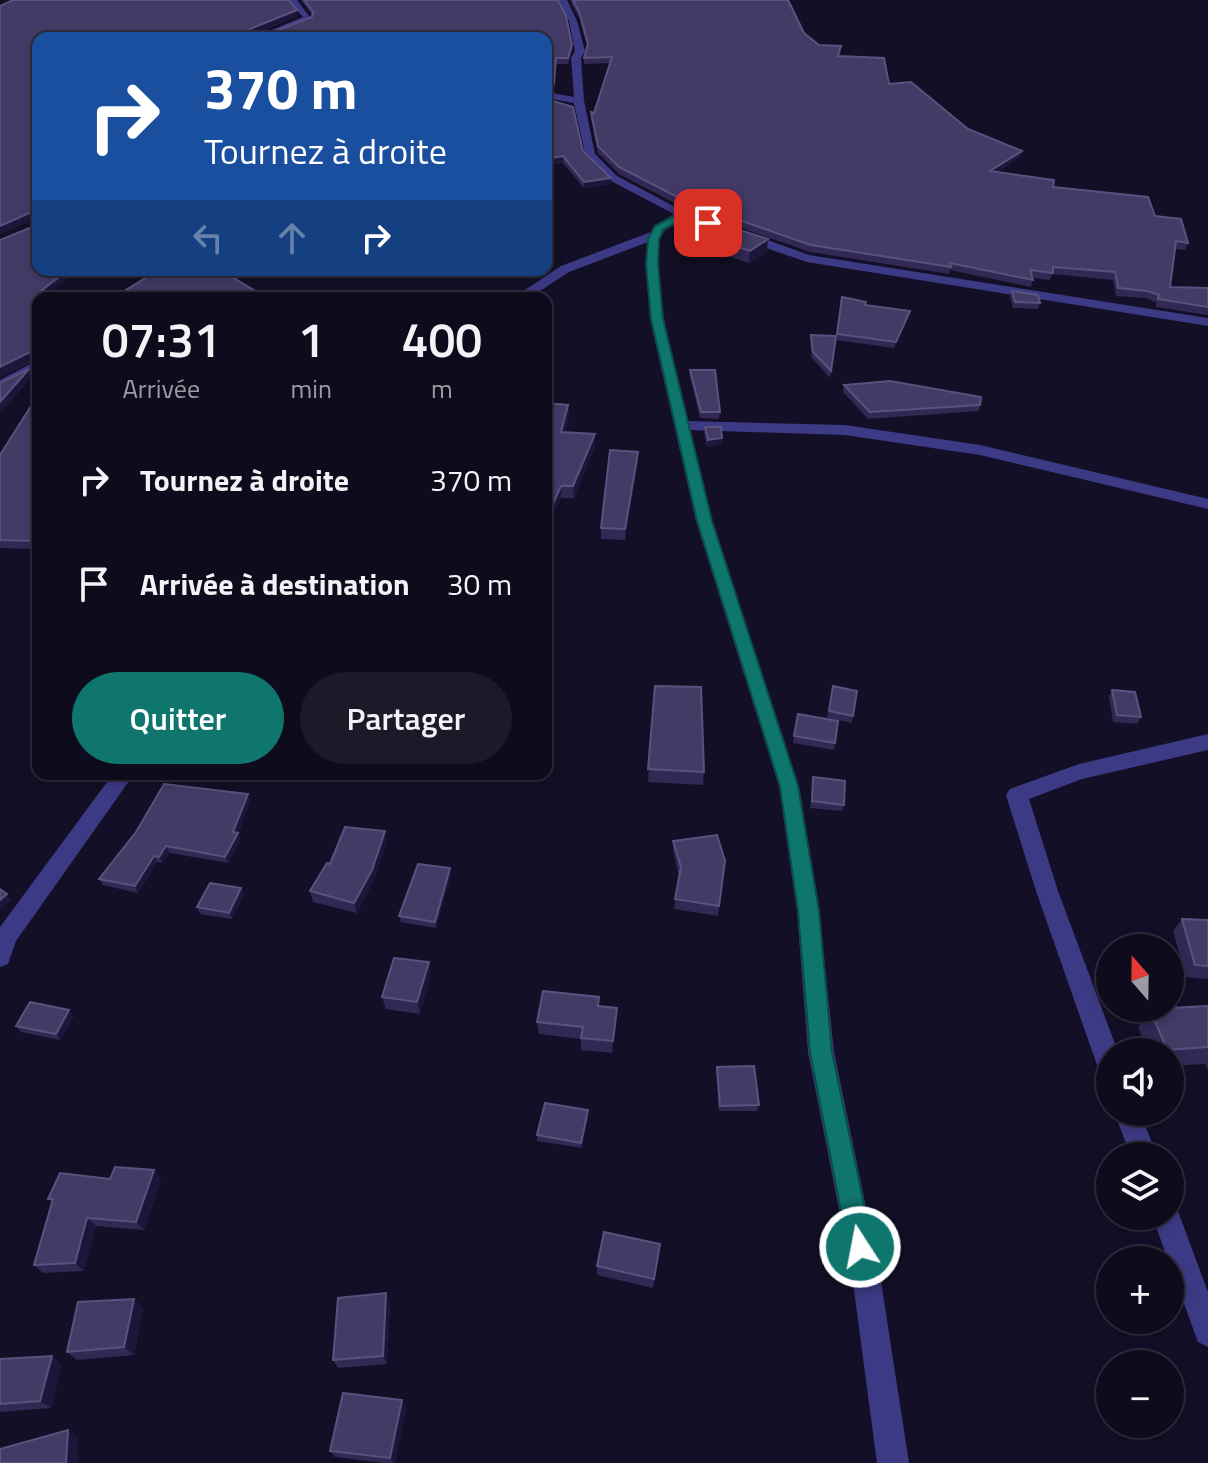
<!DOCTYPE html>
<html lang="fr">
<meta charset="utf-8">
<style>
body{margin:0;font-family:"Titillium Web",sans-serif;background:#1c1929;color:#f1f3f6;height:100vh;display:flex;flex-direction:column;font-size:30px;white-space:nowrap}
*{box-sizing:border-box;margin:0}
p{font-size:26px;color:#9b9ba3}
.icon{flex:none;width:44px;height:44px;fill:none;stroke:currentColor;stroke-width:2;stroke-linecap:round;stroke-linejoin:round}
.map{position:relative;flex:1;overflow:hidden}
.details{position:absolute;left:32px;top:292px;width:520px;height:488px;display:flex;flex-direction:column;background:#0e0b1c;border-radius:16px;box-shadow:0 4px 12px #0003,0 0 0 2px #2e2b3b}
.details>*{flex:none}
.top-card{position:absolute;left:32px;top:32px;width:520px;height:244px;border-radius:16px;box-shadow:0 4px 12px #0003,0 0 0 2px #2e2b3b;background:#1a4fa0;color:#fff;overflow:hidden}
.needle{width:52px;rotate:340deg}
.controls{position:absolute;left:1096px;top:934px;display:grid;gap:16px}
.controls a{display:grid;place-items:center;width:88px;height:88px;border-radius:50%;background:#0e0b1c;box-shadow:0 4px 12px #0003,0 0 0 2px #2e2b3b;font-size:40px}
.pin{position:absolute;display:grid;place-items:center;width:68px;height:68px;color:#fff;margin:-34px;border-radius:16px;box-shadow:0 4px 12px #0006}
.me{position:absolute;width:88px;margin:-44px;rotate:349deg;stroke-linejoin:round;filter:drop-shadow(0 0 6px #0008)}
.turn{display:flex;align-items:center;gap:28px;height:168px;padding:0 40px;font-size:36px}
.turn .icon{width:104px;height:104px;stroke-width:2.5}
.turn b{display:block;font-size:56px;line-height:68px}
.lanes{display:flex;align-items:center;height:76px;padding:0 40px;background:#0003;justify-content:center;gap:40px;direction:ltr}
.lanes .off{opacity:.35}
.eta{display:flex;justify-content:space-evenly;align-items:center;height:136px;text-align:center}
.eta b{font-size:48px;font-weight:600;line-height:56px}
.primary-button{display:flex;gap:16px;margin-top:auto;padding:16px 40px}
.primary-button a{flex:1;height:92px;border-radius:48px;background:#0f766e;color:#fff;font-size:32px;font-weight:600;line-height:92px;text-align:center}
.primary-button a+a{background:#1c1929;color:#f1f3f6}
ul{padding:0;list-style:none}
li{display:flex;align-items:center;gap:24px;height:104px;padding:0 40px}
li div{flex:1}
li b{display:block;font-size:30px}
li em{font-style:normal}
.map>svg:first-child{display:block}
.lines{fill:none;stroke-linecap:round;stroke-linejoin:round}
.minor{fill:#3d3a85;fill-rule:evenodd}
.wall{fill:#312854}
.shaded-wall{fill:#1d163a}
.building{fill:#433a66;stroke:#5a527e;stroke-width:2}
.route{fill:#0f766e;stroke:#0a4d48;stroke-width:2}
</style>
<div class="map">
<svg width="1208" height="1463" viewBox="0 0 1208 1463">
<rect width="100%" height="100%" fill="#130f26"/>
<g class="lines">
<path class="minor" d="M 288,0 L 297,0 L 312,20 L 265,38 L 252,38 L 303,17 Z
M 559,0 L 567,0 L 577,21 L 585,51 L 581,58 L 584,101 L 595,154 L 617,176 L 694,217 L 688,221 L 683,219 C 676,223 667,227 663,233 C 644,262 680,385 688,421 L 845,425 L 980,445 L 1208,499 L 1208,509 L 980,455 L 845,435 L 690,430 L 712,521 L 799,786 L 819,911 L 834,1052 L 880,1275 L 909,1463 L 877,1463 L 852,1275 L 808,1052 L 797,911 L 779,786 L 696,521 L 650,319 L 646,264 L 648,242 L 569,272 L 529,298 L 513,298 L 561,266 L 651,232 L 655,225 L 674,214 L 609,180 L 586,157 L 574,103 L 546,98 L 546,92 L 574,97 L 571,58 L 575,51 L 569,21 Z
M 737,232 L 745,232 L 809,255 L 1208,318 L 1208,326 L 807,262 L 737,238 Z
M 38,360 L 38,370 L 0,390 L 0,380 Z
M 1208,734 L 1208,750 L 1082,779 L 1029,799 L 1058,891 L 1118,1052 L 1110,1052 L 1110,1077 L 1101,1073 L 1097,1065 L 1036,891 L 1006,795 L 1010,789 L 1079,764 Z
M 113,774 L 134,774 L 16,941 L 8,964 L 0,967 L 0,927 Z
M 1114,1112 L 1140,1112 L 1157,1156 L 1131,1156 Z
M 1170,1204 L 1176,1206 L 1208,1292 L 1208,1347 L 1198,1342 L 1152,1216 L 1170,1216 Z"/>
</g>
<path class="wall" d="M 301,0 L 558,0 L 572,50 L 568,64 L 556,64 L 554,90 L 546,90 L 546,38 L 38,38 L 51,292 L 38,358 L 0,377 L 37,218 L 0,234 L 0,6 L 298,16 L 252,35 L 265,35 L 312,17 L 313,16 Z
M 570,0 L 788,0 L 804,33 L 819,45 L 1020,157 L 997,172 L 1155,216 L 1188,243 L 1185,250 L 1175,249 L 1170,287 L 1208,288 L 1208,315 L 1156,307 L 1156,302 L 1145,298 L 1116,296 L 1113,280 L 1052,274 L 1050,280 L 1033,278 L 1031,287 L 950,270 L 949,274 L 810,252 L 686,209 L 619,174 L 598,153 L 591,119 L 591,112 L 594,113 L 610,63 L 584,64 L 584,58 L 587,47 L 580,20 Z
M 546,93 L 553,101 L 583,151 L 611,178 L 611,184 L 584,188 L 563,163 L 546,165 Z
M 675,226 L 767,251 L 749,263 L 675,238 Z
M 120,270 L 207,270 L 148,276 Z
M 1012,291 L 1040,303 L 1038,309 L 1013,308 L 1010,297 Z
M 842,297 L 865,305 L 910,311 L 909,317 L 894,348 L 836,340 Z
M 811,335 L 836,336 L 830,378 L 812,358 L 810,341 Z
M 690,370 L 720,412 L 719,419 L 700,418 L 690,376 Z
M 844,385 L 980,405 L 979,411 L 868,419 L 843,392 Z
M 38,395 L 38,549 L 0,548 L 0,455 Z
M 546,403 L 568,405 L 569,417 L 565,432 L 595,434 L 595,447 L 574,498 L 561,498 L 547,529 L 546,529 Z
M 705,427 L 722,444 L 707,447 L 704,433 Z
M 638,462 L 625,540 L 601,539 L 601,528 Z
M 655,686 L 704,772 L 703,785 L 648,782 Z
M 833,686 L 853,716 L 852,723 L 827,718 Z
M 1112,690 L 1141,717 L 1137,724 L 1113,722 L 1109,697 Z
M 798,714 L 835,743 L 834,750 L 793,743 Z
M 813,777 L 844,805 L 842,811 L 810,808 Z
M 250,801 L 238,833 L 241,840 L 228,863 L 170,853 L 162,863 L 157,862 L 138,893 L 103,885 L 99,879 Z
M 385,831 L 387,841 L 374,880 L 357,913 L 313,902 L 310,891 L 330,864 Z
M 673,841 L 725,861 L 718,916 L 674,909 L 679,876 L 673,851 Z
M 450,868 L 451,874 L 436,928 L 401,922 L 399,916 Z
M 241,888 L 244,894 L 232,919 L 200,914 L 197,907 Z
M 1182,919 L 1208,920 L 1208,979 L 1186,977 L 1173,931 Z
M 431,974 L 420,1014 L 386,1009 L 382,997 Z
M 599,1006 L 617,1008 L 612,1053 L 581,1050 L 581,1039 L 539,1034 L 537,1022 Z
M 1208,1006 L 1208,1070 L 1205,1064 L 1170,1066 L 1170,1052 L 1148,1052 L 1138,1027 L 1150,1009 Z
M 74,1016 L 60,1040 L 21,1032 L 16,1026 Z
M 717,1067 L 759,1105 L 757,1111 L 719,1111 L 716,1072 Z
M 588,1110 L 588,1116 L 582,1148 L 537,1141 L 537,1135 Z
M 154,1170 L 161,1179 L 144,1230 L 96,1226 L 84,1271 L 43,1273 L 34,1265 L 52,1202 L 48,1199 L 110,1179 Z
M 660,1244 L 653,1288 L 597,1275 L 597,1266 Z
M 390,1302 L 387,1364 L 338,1368 L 333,1360 Z
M 143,1308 L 134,1355 L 77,1360 L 67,1352 Z
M 0,1359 L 62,1364 L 51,1408 L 0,1412 Z
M 406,1407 L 395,1463 L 383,1463 L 335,1457 L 330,1451 Z"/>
<path class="shaded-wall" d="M 297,10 L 298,16 L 251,35 L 249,34 L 250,29 Z
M 1022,151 L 1020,157 L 988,178 L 990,171 Z
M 563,156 L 563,163 L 546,165 L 546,159 Z
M 611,178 L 611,184 L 584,188 L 584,182 Z
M 34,211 L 37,218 L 0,234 L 0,226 Z
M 768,239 L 767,251 L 749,263 L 750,251 Z
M 68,270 L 81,270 L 44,297 L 42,290 Z
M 910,311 L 909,317 L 894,348 L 896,342 Z
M 34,350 L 37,357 L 0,377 L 0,367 Z
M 29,369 L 33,376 L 0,414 L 0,402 Z
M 568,405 L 569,417 L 561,445 L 561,432 Z
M 595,434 L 595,447 L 574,498 L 573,486 Z
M 722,438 L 722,444 L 707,447 L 708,440 Z
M 638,452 L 638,462 L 625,540 L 625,529 Z
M 561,486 L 561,498 L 547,529 L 547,517 Z
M 551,545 L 551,551 L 546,565 L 546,557 Z
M 248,794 L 250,801 L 236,837 L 238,833 L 241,840 L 228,863 L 225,857 Z
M 385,831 L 387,841 L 374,880 L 357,913 L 354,903 Z
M 166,846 L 170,853 L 162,863 L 159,857 Z
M 154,856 L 157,862 L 138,893 L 135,886 Z
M 450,868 L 451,874 L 436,928 L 435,922 Z
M 241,888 L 244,894 L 232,919 L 229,913 Z
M 7,894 L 12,900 L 0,910 L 0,900 Z
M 429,962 L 431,974 L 420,1014 L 417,1002 Z
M 69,1010 L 74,1016 L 60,1040 L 56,1034 Z
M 588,1110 L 588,1116 L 582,1148 L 581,1143 Z
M 154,1170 L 161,1179 L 144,1230 L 136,1222 Z
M 87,1218 L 96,1226 L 84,1271 L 75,1263 Z
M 386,1293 L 390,1302 L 387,1364 L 383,1356 Z
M 134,1299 L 143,1308 L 134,1355 L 124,1347 Z
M 52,1356 L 62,1364 L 51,1408 L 40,1401 Z
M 402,1400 L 406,1407 L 395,1463 L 394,1463 L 390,1458 Z
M 68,1430 L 78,1437 L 78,1463 L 66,1463 Z"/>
<path class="building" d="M 13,0 L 289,0 L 297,10 L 250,29 L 249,34 L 265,35 L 312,17 L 313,12 L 304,0 L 558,0 L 566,16 L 572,45 L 568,58 L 556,58 L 554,84 L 546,84 L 546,38 L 38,38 L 38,270 L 68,270 L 42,290 L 73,298 L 38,298 L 38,359 L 37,351 L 34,350 L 0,367 L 0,240 L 37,225 L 38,212 L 34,211 L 0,226 L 0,6 Z
M 573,0 L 788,0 L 804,33 L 819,45 L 841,46 L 838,56 L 884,58 L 889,84 L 911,82 L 968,129 L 1022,151 L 990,171 L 1054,180 L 1053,187 L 1148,197 L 1155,216 L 1181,219 L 1188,243 L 1176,241 L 1170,287 L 1208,288 L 1208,307 L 1158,299 L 1159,295 L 1147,291 L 1118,288 L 1115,272 L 1053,267 L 1053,273 L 1030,270 L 1033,280 L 950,263 L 951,267 L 811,245 L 687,202 L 619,167 L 598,146 L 591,112 L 594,113 L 612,57 L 584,58 L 588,44 L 580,14 Z
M 546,93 L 553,96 L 553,101 L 573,107 L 583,151 L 611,178 L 584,182 L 563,156 L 546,159 Z
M 694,215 L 768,239 L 750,251 L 675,226 Z
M 148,270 L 207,270 L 232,277 L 267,298 L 113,298 L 155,272 Z
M 1012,291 L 1038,295 L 1040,303 L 1015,302 Z
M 842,297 L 866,302 L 865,305 L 910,311 L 896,342 L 837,334 Z
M 811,335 L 836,336 L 831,371 L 813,352 Z
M 29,369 L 0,402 L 0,383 Z
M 690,370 L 715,370 L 720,412 L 701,412 Z
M 890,381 L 981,397 L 980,405 L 870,412 L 844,385 Z
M 38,395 L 38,541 L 0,540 L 0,455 Z
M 546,403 L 568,405 L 561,432 L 595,434 L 573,486 L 561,486 L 547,517 Z
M 705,427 L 721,427 L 722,438 L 708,440 Z
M 610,450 L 638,452 L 625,529 L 601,528 Z
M 546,544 L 551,545 L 546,557 Z
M 655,686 L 701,687 L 704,772 L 648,769 Z
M 833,686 L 857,691 L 853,716 L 829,711 Z
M 1112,690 L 1135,692 L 1141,717 L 1117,715 Z
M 798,714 L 838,721 L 835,743 L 794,736 Z
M 813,777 L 845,781 L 844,805 L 812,801 Z
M 164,784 L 248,794 L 233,832 L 238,833 L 225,857 L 166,846 L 159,857 L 154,856 L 135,886 L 99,879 L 136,832 Z
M 345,827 L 385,831 L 372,870 L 354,903 L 310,891 L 327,863 L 330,864 Z
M 717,835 L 725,861 L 719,906 L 675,899 L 681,867 L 673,841 Z
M 418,864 L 450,868 L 435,922 L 399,916 Z
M 210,883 L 241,888 L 229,913 L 197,907 Z
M 0,889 L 7,894 L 0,900 Z
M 1182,919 L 1208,920 L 1208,966 L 1195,965 Z
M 394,958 L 429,962 L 417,1002 L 382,997 Z
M 543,991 L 599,997 L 598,1006 L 617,1008 L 613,1041 L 581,1038 L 583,1027 L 537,1022 Z
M 30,1002 L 69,1010 L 56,1034 L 16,1026 Z
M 1208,1006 L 1208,1047 L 1167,1050 L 1150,1009 Z
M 754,1066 L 759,1105 L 720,1106 L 717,1067 Z
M 545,1103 L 588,1110 L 581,1143 L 537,1135 Z
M 115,1167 L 154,1170 L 136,1222 L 87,1218 L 75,1263 L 34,1265 L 53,1199 L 48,1199 L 60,1173 L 110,1179 Z
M 604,1232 L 660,1244 L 654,1279 L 597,1266 Z
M 386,1293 L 383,1356 L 333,1360 L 338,1298 Z
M 134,1299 L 124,1347 L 67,1352 L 78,1302 Z
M 52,1356 L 40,1401 L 0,1404 L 0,1359 Z
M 343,1393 L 402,1400 L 390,1458 L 330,1451 Z
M 68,1430 L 66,1463 L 0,1463 L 0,1449 Z"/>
<path class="route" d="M 681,212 L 713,223 L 708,226 L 683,219 L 663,230 L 659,239 L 658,264 L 663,319 L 712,521 L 798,786 L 819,911 L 832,1052 L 873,1247 L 869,1256 L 860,1260 L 851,1256 L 848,1247 L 810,1052 L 798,911 L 780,786 L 697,521 L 651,319 L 646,264 L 648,239 L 655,226 Z"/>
</svg>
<div class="controls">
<a><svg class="needle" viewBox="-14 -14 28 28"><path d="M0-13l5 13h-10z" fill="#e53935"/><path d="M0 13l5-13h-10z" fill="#9b9ba3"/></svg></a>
<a><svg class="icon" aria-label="sound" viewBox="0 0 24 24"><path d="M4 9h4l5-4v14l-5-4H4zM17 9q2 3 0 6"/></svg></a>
<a><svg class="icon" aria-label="layers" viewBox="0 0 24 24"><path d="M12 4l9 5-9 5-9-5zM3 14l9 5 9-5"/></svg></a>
<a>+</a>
<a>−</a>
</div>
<div class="pin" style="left:708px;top:223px;background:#d93025"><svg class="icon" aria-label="arrive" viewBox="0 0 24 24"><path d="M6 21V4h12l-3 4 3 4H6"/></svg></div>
<svg class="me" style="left:860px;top:1247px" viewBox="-20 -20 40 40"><circle r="17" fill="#0f766e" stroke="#fff" stroke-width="3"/><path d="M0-11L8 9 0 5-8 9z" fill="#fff"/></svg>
<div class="top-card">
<div class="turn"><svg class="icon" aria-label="right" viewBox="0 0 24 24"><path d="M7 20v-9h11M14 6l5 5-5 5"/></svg><div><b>370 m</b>Tournez à droite</div></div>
<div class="lanes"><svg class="icon off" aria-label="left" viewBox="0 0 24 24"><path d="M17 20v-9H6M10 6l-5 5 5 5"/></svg><svg class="icon off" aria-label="ahead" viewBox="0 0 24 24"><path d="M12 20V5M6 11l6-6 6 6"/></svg><svg class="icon" aria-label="right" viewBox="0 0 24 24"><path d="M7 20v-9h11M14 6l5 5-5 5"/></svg></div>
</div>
<section class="details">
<div class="eta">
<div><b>07:31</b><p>Arrivée</p></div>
<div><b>1</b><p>min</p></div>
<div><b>400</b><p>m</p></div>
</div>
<ul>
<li><svg class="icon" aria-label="right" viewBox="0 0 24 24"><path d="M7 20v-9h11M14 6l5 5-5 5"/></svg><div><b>Tournez à droite</b></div><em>370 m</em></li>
<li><svg class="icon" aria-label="arrive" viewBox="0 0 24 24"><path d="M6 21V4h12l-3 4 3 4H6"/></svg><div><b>Arrivée à destination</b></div><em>30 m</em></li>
</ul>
<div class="primary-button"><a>Quitter</a><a>Partager</a></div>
</section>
</div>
